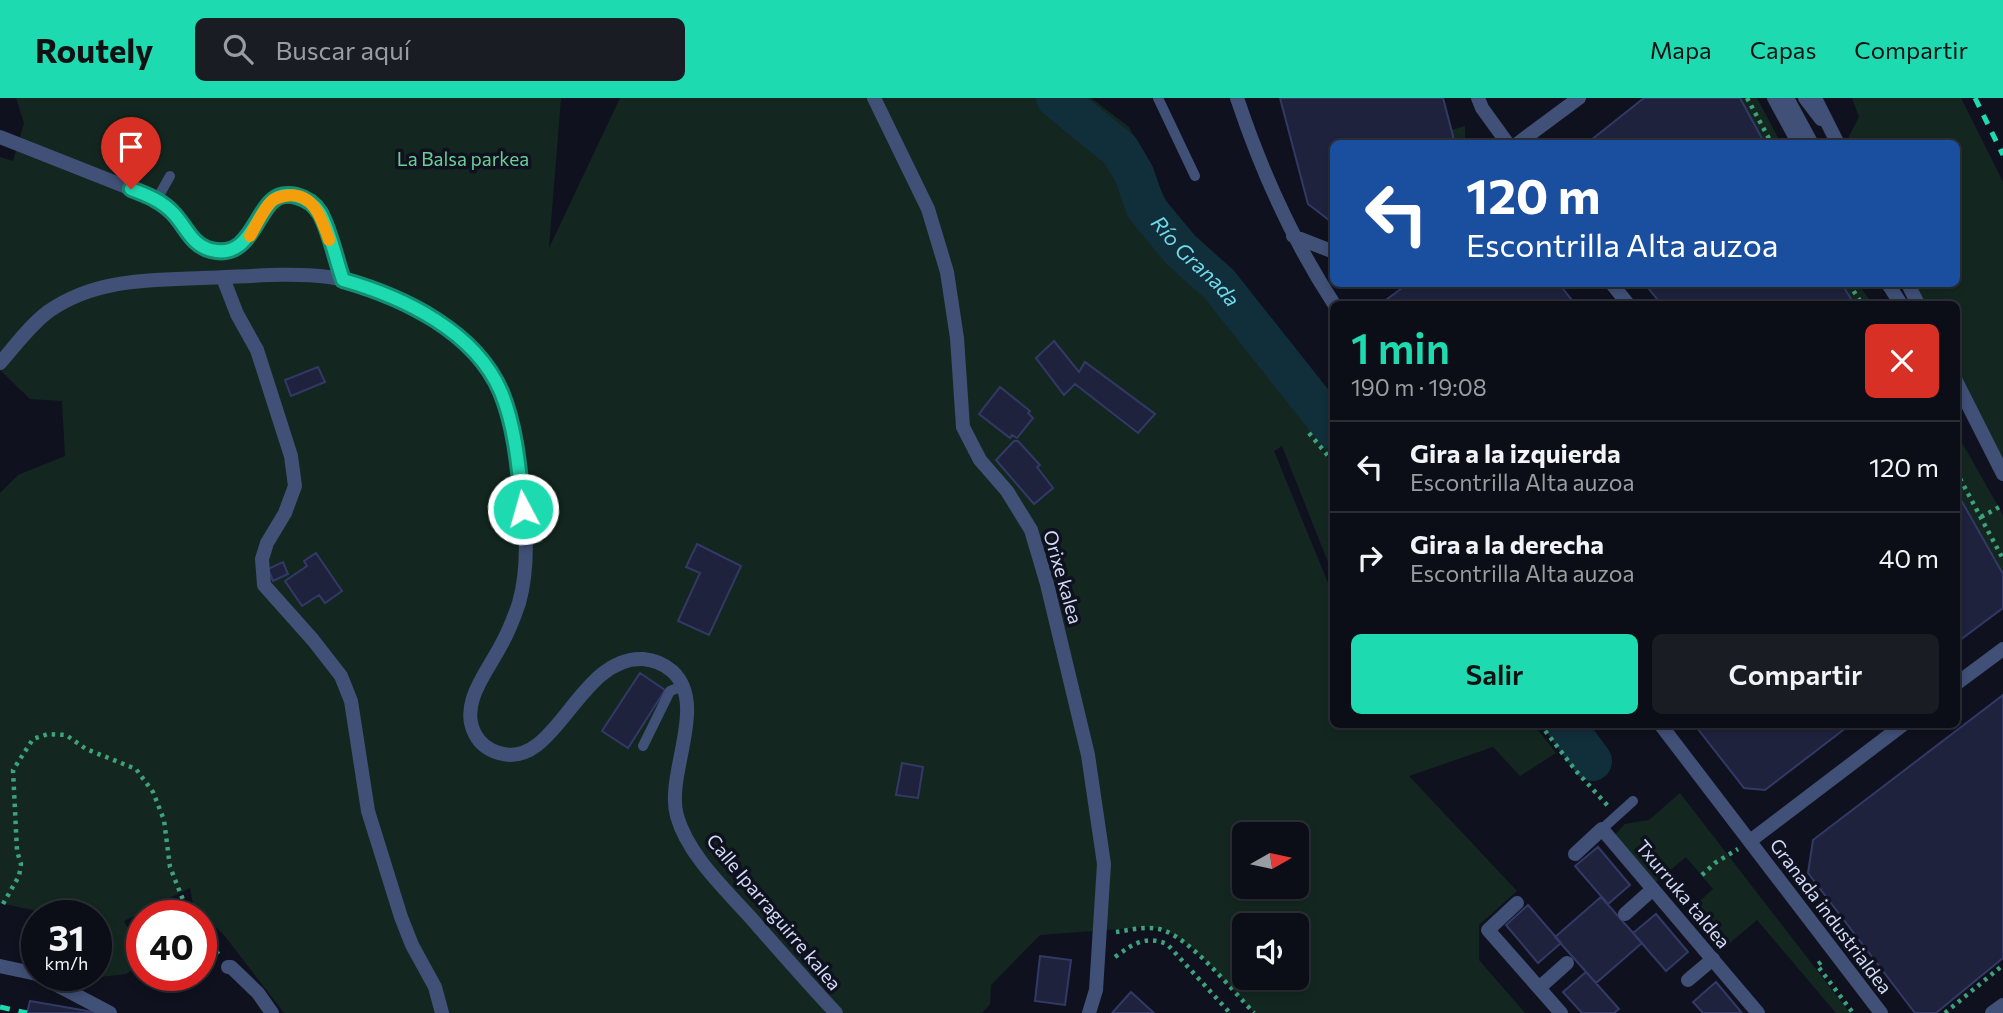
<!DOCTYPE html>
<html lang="es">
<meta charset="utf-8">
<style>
body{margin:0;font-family:Commissioner,sans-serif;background:#191c23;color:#f1f3f6;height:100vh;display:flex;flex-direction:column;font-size:26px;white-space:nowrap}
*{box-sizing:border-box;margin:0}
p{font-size:23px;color:#9a9ca1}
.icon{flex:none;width:38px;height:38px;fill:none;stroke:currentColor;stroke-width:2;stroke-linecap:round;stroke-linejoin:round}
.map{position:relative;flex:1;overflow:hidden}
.panel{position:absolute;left:1330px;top:203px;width:630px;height:427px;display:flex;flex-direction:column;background:#0b0e16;border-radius:10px;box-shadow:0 4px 10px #0003,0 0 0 2px #2b2e35}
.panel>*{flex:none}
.banner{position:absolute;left:1330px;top:42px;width:630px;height:147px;border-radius:10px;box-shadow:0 4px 10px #0003,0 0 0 2px #2b2e35;background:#1a4fa0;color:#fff;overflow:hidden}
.needle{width:46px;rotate:81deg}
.fabs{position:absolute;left:1232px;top:724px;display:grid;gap:14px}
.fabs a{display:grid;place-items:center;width:77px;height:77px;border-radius:10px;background:#0b0e16;box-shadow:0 4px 10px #0003,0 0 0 2px #2b2e35;font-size:35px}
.speed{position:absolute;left:21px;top:802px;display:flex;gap:14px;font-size:35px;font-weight:700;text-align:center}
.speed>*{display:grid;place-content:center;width:91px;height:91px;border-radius:50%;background:#0b0e16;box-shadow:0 4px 10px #0003,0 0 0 2px #2b2e35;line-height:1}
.speed small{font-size:18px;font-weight:400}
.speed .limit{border:10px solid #d22;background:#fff;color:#111}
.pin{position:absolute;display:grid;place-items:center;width:60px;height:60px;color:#fff;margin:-72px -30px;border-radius:50% 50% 50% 0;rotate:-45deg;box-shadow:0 0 7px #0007}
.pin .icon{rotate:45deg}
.me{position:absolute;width:77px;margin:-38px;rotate:354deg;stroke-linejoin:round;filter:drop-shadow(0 0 5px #0008)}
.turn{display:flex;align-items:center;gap:24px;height:147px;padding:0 21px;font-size:32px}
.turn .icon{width:91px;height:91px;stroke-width:2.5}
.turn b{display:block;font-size:49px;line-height:60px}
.round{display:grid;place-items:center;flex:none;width:74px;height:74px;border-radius:10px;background:#191c23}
.overview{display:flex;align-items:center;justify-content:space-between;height:119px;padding:0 21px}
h1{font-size:42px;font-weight:600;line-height:52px;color:#1edab0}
.primary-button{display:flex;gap:14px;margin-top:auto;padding:14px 21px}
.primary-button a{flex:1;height:80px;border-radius:10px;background:#1edab0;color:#111;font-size:28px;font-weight:600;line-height:80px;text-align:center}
.primary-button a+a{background:#191c23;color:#f1f3f6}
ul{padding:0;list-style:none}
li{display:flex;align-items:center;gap:21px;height:91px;padding:0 21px;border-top:2px solid #2b2e35}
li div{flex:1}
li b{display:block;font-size:26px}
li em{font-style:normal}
header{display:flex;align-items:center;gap:42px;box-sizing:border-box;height:98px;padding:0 35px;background:#1edab0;color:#111}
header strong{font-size:33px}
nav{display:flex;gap:38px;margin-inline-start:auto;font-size:24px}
.search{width:490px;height:63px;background:#191c23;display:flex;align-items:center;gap:18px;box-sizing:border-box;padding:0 24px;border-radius:10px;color:#9a9ca1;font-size:26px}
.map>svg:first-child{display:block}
.green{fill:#132720;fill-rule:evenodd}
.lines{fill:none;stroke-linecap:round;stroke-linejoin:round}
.river{stroke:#112e3b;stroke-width:40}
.building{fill:#1e223d;stroke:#333966;stroke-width:2}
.path{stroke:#3ea27c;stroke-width:4.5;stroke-dasharray:3.5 5;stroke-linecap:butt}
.service{stroke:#405077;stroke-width:10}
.pedestrian{stroke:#405077;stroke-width:14}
.minor{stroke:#405077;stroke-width:14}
.tertiary{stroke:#405077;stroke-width:14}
.rail{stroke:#1edab0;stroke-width:5;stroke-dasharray:10 9;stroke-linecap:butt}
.route-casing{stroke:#148e72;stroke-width:18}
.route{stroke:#1edab0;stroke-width:12}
.slow{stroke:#f59e0b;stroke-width:12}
.labels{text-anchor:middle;stroke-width:7;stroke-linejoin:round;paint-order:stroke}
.park-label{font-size:19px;fill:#69cf95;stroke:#0f121e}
.street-label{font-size:19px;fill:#d3dbf9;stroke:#0f121e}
.water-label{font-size:21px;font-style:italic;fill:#6fdaeb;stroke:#0f121e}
</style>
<header>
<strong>Routely</strong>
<div class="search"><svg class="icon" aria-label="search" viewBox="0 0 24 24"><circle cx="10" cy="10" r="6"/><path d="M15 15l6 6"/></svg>Buscar aquí</div>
<nav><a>Mapa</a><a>Capas</a><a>Compartir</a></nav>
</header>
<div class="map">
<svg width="2003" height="915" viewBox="0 0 2003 915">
<rect width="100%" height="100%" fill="#0f121e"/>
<path class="green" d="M 16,0 L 561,0 L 549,150 L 620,0 L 1091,0 L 1129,29 L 1172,114 L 1333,308 L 1333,363 L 1320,348 L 1333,367 L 1333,477 L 1282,348 L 1274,353 L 1333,497 L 1334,626 L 1534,627 L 1556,655 L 1520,678 L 1493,649 L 1409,678 L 1517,793 L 1479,827 L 1479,862 L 1525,915 L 1254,915 C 1233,893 1191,840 1163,832 C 1158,830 1152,830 1146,829 L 1040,837 L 991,887 L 990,906 L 982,915 L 284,915 L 224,837 L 193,806 L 190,790 L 124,823 L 142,856 L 142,866 L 126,876 L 66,883 L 59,877 L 96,877 L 96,817 L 46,817 L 46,815 L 0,805 L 0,395 L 18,377 L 65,358 L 62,303 L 30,301 L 0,272 L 0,59 L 13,63 L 24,25 ZM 1244,737 L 1297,737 L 1297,789 L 1244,789 ZM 1244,828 L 1297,828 L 1297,880 L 1244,880 Z
M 1740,0 L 1757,0 L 1781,45 L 1765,45 Z
M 1852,0 L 1961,0 L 2003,84 L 2003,376 L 1957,283 L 1956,206 L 1918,206 L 1908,186 L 1956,186 L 1956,46 L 1845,46 L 1859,19 Z
M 1465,28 L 1465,45 L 1453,45 L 1452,32 Z
M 1842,186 L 1858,186 L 1873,206 L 1854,206 Z
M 1956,334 L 2003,417 L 2003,476 L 1957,393 Z
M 1680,695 L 1850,915 L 1836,915 L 1757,822 L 1724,850 L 1691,811 L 1713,791 L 1686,759 L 1651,788 L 1611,741 L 1625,726 L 1649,722 Z"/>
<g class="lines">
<g class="river">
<path id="s1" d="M 1056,0 L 1120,52 L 1134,76 L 1146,110 L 1181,152 L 1219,186 L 1334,331"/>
<path d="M 1565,626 L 1592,663"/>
</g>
</g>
<path class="building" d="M 1280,0 L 1443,0 L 1453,38 L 1453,46 L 1334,46 L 1334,126 L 1308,106 Z
M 1644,0 L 1740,0 L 1765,46 L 1586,46 Z
M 1408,186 L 1559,186 L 1575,206 L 1386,206 L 1387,201 Z
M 1645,186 L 1842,186 L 1854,206 L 1661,206 Z
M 1054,243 L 1079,274 L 1085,264 L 1155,316 L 1138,335 L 1075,286 L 1064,297 L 1036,260 Z
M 318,269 L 325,284 L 291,298 L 285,282 Z
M 1000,289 L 1030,313 L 1028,315 L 1033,320 L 1017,340 L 1012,337 L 1010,340 L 979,316 Z
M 1014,343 L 1018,343 L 1040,367 L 1037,369 L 1053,390 L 1034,406 L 996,362 Z
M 1956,393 L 2003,476 L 2003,510 L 1956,545 Z
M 697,446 L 741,468 L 709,537 L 678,523 L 700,475 L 686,469 Z
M 316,455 L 342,493 L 325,505 L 319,497 L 302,508 L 285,483 L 307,468 L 304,463 Z
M 283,464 L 288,476 L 273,483 L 268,471 Z
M 640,575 L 665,592 L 628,650 L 602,633 Z
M 2003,597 L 2003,860 L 1936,915 L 1915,915 L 1808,775 L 1813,742 Z
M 1694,626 L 1851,626 L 1765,692 L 1744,690 Z
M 902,665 L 923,669 L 918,700 L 896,697 Z
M 1598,749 L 1630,787 L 1608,806 L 1575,768 Z
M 1601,799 L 1642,845 L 1596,885 L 1555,839 Z
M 1528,807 L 1561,845 L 1538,865 L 1506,827 Z
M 1656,816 L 1688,854 L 1666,873 L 1633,835 Z
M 1040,858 L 1071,862 L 1065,907 L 1035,903 Z
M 1586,874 L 1619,911 L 1614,915 L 1582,915 L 1563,894 Z
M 1716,884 L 1742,915 L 1703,915 L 1693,904 Z
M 1131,894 L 1154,915 L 1112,915 Z
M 30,903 L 99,915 L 27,915 Z"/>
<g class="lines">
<path class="path" d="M 1747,0 L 1772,46
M 1849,186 L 1862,206
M 1309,335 L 1334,365
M 1956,373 L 2003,461
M 1981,419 L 2003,407
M 1540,626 L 1576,673 L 1608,708
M 1702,777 L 1715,765 L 1738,751
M 3,806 L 19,778 L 21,766 L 17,753 L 13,672 L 33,641 L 48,636 L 66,637 L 86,651 L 136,671 L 153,694 L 164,722 L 170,769 L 189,817
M 201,833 L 219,857
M 1116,834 C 1130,832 1145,828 1159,831 C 1188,837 1233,893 1254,915
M 1115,859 C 1133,846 1145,837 1167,846 L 1230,915
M 1821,864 L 1817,867 L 1853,915
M 1945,915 L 2003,867"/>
<path class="service" d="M 1158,0 L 1195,78
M 157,101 L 170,78
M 643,648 L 670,593 L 683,588
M 1602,731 L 1633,703"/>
<path class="pedestrian" d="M 1688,882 L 1713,861"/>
<path class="minor" d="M 874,0 L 928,111 L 947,174 L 957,240 L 963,329 L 980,362 L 1007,393 L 1031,432 L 1047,486 L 1088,657 L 1104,766 L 1096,892 L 1089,915
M 1237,0 C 1261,72 1293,143 1334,206
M 1478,0 L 1482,10 L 1508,46
M 1774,0 L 1799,46
M 1805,0 L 1821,21
M 0,39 L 157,101 C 162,106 169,110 174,115 C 186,128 192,147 211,152 C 247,160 252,124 270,105 C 284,89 311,99 320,115 C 330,133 336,162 343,182
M 1517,46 L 1579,0
M 1293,138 L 1334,154
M 223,180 L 237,216 L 257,252 L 291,358 L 295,388 L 285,415 L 267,445 L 262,461 L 264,487 L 313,542 L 341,578 L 351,603 L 368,713 L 401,819 L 412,847 L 435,889 L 442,915
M 1612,186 L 1628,206
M 1956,586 L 2003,551
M 1660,626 L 1881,915
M 1750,743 L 1904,626
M 1575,756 L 1602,731 L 1758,915
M 1517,805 L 1488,832 L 1561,915
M 1625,816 L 1653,791
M 0,868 L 37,876
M 228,869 L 231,869 L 258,895 L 272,915
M 38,877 L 110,915
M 1539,890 L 1567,865"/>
<path class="tertiary" d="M 1787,0 L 1812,46
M 1815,0 L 1838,46
M 1888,186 L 1901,206
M 1908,186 L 1918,206
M 0,265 C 16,247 30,227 49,213 C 95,181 148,182 202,180 C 243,179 287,174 329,179 C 391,188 474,234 501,294 C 512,318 514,345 518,371 C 525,415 531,462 519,505 C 514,520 508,535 500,549 C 487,574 459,606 475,636 C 480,646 489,652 499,655 C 556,673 578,558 643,561 C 654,562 664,566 672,573 C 709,606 665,676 677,718 C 688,757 725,791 751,820 C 779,852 807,884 836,915
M 1956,283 L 2003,376
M 1992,915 L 2003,907"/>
<path class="rail" d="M 1975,0 L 2003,57
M 0,909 L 27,915"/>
</g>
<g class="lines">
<g class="route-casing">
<path id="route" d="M 131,91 C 146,97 161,102 173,115 C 186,128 191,147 211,152 C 246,161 253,124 270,105 C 284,89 310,99 320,115 C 330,133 336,162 343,182 C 403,199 475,233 501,294 C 516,330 519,373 523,411"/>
</g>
<use href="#route" class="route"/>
<path class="slow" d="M 250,138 C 256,128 262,114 270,105 C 273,101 279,99 284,98 C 313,92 322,121 329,142"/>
</g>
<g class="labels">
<g class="park-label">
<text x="463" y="68">La Balsa parkea</text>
</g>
<g class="street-label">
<text transform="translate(1063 479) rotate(74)" y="7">Orixe kalea</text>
<text transform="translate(1683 796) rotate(50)" y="7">Txurruka taldea</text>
<text transform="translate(774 814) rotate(50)" y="7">Calle Iparraguirre kalea</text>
<text transform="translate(1831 818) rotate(53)" y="7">Granada industrialdea</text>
</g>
<g class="water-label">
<text dy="7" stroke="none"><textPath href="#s1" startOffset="219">Río Granada</textPath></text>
</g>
</g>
</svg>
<div class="fabs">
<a><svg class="needle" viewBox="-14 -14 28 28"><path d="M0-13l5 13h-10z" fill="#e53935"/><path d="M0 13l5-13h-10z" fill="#9a9ca1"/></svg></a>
<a><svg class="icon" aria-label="sound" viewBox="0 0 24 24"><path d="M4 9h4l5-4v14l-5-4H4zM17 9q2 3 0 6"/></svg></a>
</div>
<div class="speed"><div>31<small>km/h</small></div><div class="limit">40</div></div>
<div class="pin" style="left:131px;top:91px;background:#d93025"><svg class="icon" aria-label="arrive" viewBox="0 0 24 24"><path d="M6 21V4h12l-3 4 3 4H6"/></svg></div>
<svg class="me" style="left:523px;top:411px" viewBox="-20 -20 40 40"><circle r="17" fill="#1edab0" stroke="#fff" stroke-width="3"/><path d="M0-11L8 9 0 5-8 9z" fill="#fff"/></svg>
<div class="banner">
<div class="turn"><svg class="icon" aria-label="left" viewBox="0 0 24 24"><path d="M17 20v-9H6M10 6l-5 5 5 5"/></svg><div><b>120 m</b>Escontrilla Alta auzoa</div></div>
</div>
<section class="panel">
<div class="overview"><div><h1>1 min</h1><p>190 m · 19:08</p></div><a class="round" style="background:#d93025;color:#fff"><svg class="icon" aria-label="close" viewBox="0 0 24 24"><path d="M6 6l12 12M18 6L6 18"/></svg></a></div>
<ul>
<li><svg class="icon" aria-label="left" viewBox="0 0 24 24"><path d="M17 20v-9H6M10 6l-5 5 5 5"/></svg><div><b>Gira a la izquierda</b><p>Escontrilla Alta auzoa</p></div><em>120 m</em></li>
<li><svg class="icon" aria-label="right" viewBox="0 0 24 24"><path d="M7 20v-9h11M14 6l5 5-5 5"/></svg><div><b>Gira a la derecha</b><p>Escontrilla Alta auzoa</p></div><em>40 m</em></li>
</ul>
<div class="primary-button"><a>Salir</a><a>Compartir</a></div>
</section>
</div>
